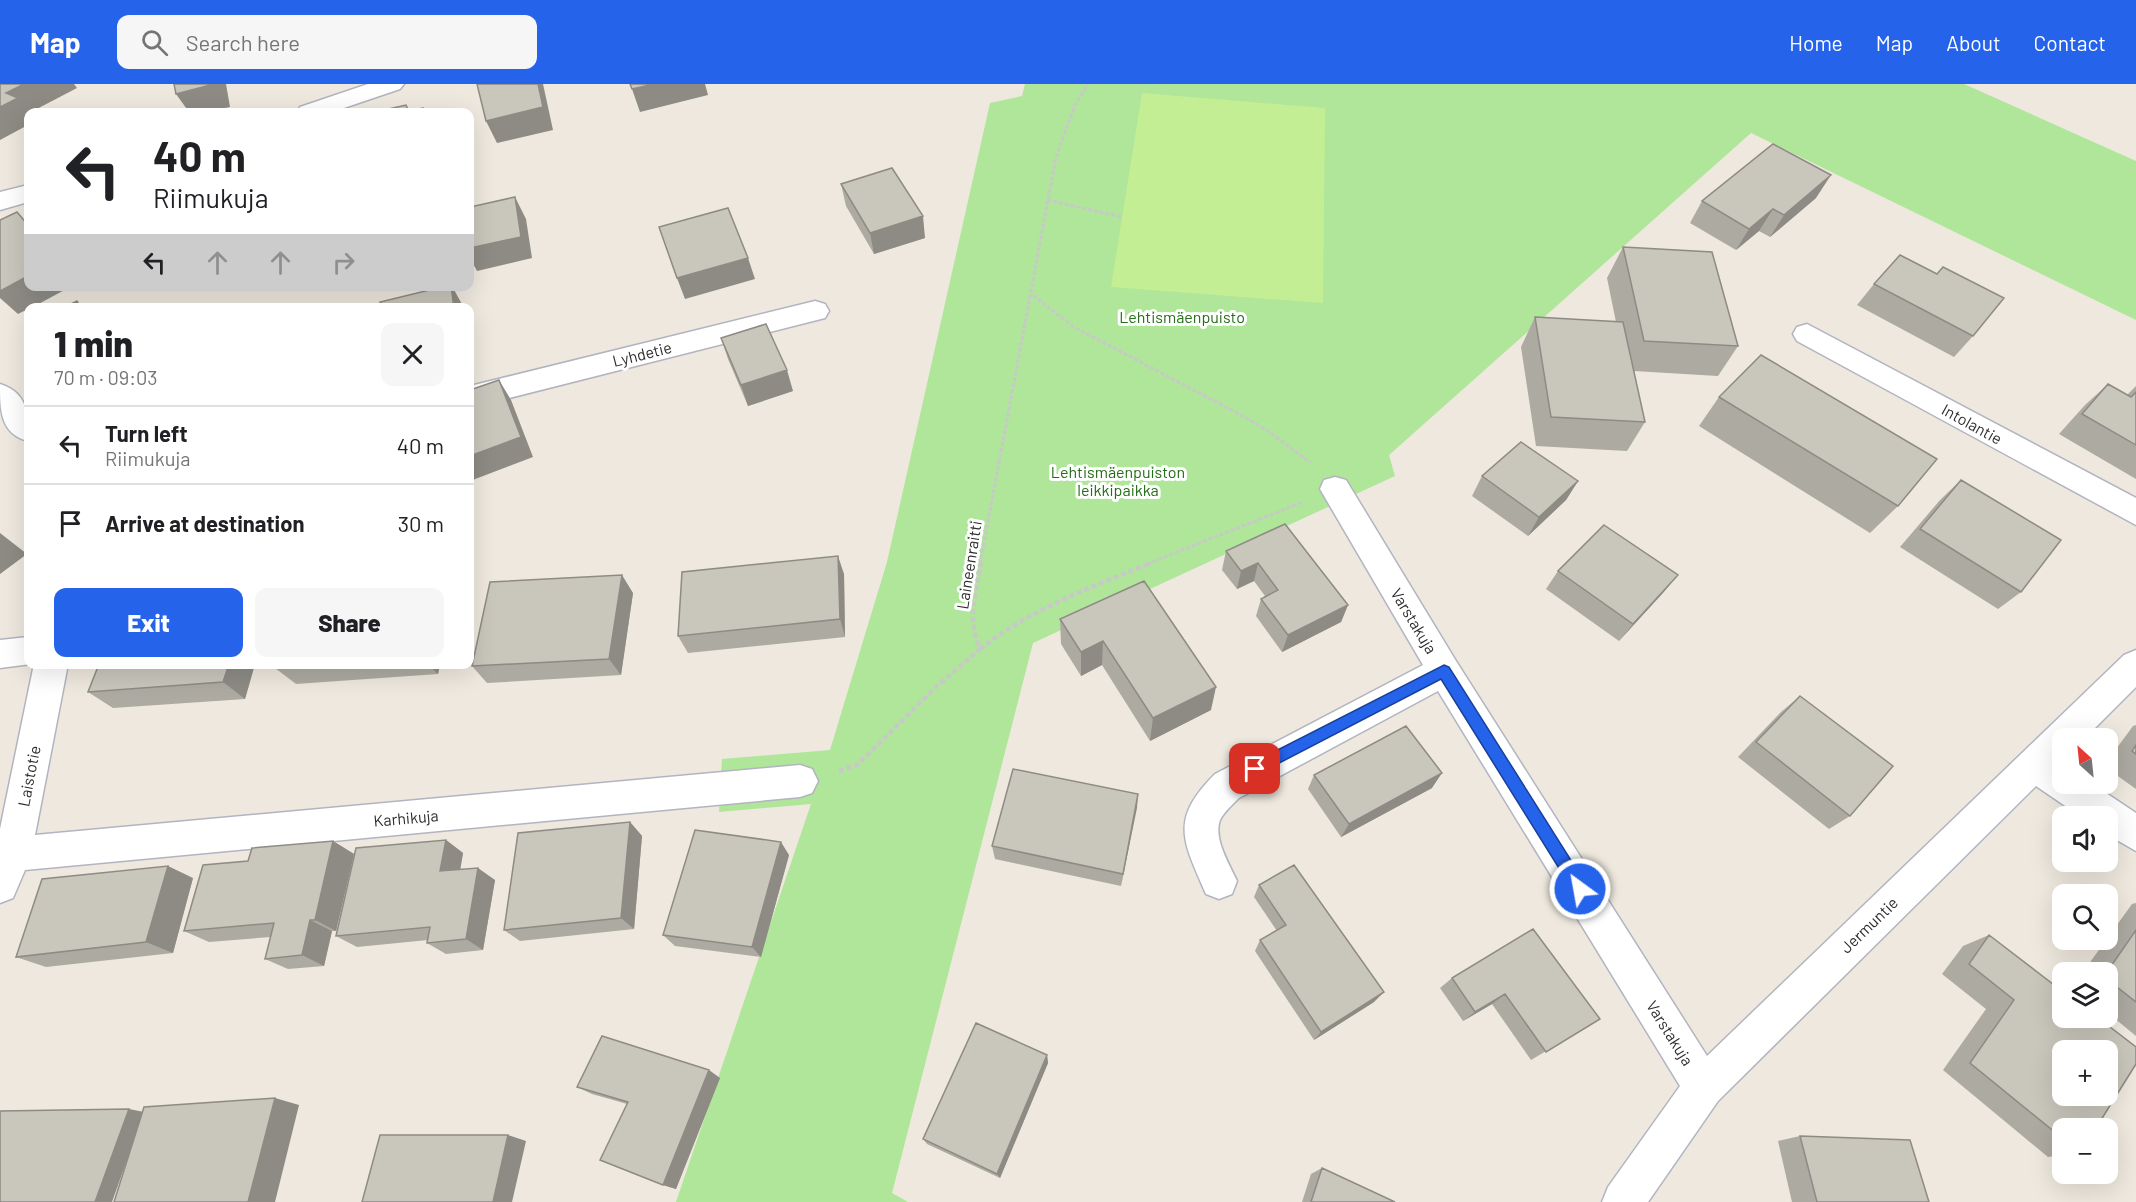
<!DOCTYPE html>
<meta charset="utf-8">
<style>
body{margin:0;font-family:Barlow,sans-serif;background:#f6f6f6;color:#202124;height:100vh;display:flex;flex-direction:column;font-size:22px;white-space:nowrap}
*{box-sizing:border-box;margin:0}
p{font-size:20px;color:#757577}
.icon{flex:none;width:33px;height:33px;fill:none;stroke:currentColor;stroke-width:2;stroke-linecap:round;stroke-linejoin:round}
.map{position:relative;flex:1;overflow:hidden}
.drawer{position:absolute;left:24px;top:219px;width:450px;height:366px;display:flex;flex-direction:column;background:#fff;border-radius:12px;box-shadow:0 6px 24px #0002}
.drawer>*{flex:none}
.guide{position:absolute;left:24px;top:24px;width:450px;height:183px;border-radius:12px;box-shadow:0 6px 24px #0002;background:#fff;color:#202124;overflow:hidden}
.needle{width:39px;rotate:333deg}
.tools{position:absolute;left:2052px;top:644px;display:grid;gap:12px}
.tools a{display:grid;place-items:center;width:66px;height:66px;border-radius:12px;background:#fff;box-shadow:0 6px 24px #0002;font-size:30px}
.pin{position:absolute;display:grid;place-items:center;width:51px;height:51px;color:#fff;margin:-26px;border-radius:12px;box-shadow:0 3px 9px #0006}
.me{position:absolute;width:66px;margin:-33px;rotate:328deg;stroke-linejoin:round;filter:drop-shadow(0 0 4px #0008)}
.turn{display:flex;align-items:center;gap:21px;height:126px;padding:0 30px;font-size:27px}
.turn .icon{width:78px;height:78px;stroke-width:2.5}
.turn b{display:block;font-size:42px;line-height:51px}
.lanes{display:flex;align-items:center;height:57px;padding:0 30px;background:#0003;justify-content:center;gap:30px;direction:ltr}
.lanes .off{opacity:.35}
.round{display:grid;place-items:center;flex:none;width:63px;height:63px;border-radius:12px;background:#f6f6f6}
.summary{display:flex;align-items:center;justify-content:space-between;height:102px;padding:0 30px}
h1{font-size:36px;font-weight:800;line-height:45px}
.cta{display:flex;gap:12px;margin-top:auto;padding:12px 30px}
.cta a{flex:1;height:69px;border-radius:12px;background:#2563eb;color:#fff;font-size:24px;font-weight:800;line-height:69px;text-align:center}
.cta a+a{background:#f6f6f6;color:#202124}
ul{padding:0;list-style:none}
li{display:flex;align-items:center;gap:18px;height:78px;padding:0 30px;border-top:2px solid #e0e0e0}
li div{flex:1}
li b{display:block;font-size:22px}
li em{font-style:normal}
header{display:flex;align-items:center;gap:36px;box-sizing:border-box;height:84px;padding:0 30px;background:#2563eb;color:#fff}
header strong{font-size:28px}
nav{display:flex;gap:33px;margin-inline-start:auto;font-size:21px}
.search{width:420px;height:54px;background:#f6f6f6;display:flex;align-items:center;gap:15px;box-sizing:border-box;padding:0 21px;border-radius:12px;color:#757577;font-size:22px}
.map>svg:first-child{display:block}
.green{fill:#afe699}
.pitch{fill:#c3ee94}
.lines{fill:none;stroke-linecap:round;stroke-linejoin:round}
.minor-casing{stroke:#b2b4c0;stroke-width:3}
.path-far1{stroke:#c8c8c8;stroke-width:3;stroke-dasharray:4 2;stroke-linecap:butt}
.path{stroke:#c8c8c8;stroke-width:4.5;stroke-dasharray:5 3;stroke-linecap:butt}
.minor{fill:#fff;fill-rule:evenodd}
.wall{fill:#adaaa2}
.shaded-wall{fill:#8d8b84}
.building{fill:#c9c6bc;stroke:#8d8b84;stroke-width:1.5;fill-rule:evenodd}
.route{fill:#2563eb;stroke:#184099;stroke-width:1.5}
.labels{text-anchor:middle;stroke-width:6;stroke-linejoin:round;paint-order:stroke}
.park-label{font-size:16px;fill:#256d18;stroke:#fff}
.street-label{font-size:16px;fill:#2c2c2c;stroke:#fff}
</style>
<header>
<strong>Map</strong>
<div class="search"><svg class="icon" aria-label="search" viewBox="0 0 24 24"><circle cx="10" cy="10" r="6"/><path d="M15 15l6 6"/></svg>Search here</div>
<nav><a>Home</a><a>Map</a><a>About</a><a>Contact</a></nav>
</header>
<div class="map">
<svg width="2136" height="1118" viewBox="0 0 2136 1118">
<rect width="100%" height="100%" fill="#eee8de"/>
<path class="green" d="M 1025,0 L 1964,0 L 2136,77 L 2136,236 L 1751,49 L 1389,371 L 1395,392 L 1033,559 L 892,1109 L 908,1118 L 676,1118 L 811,720 L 719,728 L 722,675 L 830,666 L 887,478 L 990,19 L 1022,12 Z"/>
<path class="pitch" d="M 1142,9 L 1325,24 L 1323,219 L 1111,203 Z"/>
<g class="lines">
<g class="minor-casing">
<path id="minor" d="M 368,0 L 404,0 L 400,5 L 332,28 L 297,28 L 300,23 Z
M 28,101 L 28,118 L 0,126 L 0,108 Z
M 815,217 L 825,220 L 829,227 L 825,234 L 470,324 L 470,302 Z
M 1807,240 L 2136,414 L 2136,441 L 1797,257 L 1793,250 L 1797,243 Z
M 0,300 C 29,309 28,332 28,357 C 0,350 0,325 0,300 Z
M 1335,393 L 1346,396 L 1456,577 L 1707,972 L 2124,571 L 2136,566 L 2136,603 L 2085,654 L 2062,654 L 2062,676 L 2060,678 L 2062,680 L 2062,699 L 2091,699 L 2136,729 L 2136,767 L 2108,751 L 2108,732 L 2080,732 L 2036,702 L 1718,1017 L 1648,1118 L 1602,1118 L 1608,1103 L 1680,1002 L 1438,607 L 1239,714 C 1233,720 1224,728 1220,736 C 1213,755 1230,781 1237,797 L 1232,810 L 1219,815 L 1206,810 C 1183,757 1169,736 1215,690 L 1423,581 L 1320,405 L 1324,396 Z
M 28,553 L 31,580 L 0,584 L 0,556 Z
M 34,580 L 68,580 L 35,751 L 800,681 L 812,685 L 818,697 L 812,709 L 800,713 L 25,786 L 13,814 L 0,819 L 0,745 Z"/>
</g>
<path class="path-far1" d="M 1047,116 L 1122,133
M 1033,211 L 1072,242 L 1241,331 L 1271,349 L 1311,379
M 980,480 L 1056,73 L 1075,21 L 1088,0
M 1147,480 L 1303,418"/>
<path class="path" d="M 980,565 C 1031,525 1091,503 1151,479
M 839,687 L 857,681 L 935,604 L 980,565 C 967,534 975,511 981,479"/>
<use href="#minor" class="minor"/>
</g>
<path class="wall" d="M 841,100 L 925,154 L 874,170 L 846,122 Z
M 1816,114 L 1770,153 L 1759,147 L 1736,166 L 1690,139 L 1702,117 Z
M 1623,163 L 1738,262 L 1718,292 L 1634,287 L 1645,338 L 1627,367 L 1536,362 L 1521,263 L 1535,233 L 1616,238 L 1607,194 Z
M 1874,200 L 1973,252 L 1954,273 L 1857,221 Z
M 721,254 L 793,307 L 748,322 L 728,275 Z
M 2108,300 L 2127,311 L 2136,302 L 2136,395 L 2059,350 L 2085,321 Z
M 1719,313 L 1898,422 L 1870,449 L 1699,342 Z
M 1482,392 L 1578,397 L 1566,416 L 1528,452 L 1472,412 Z
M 1961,396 L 2021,508 L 1998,525 L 1900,463 L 1940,416 Z
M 1285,440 L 1348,521 L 1341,538 L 1282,568 L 1256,532 L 1261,515 L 1265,512 L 1254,497 L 1237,505 L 1222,486 L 1226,467 Z
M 1558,487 L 1678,491 L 1619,557 L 1546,505 Z
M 844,490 L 845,553 L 688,569 L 678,552 Z
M 1144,497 L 1211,626 L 1150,657 L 1102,581 L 1081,592 L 1061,560 L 1060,535 Z
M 633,509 L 621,591 L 487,599 L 472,582 Z
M 99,580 L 255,580 L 245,615 L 113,624 L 88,608 Z
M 276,580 L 440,580 L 438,590 L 296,600 L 275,584 Z
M 1800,612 L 1850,732 L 1829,745 L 1738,673 L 1781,628 Z
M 2136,641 L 2136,705 L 2108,685 L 2108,676 L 2133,642 Z
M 1314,691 L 1432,704 L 1341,753 L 1308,705 Z
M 1138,710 L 1121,802 L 995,775 L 992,762 Z
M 630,738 L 642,752 L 634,845 L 520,857 L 504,846 Z
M 446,756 L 463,769 L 460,785 L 495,796 L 483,866 L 446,870 L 427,859 L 428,856 L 357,863 L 336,852 Z
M 333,757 L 354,770 L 336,847 L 332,847 L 324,882 L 288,885 L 265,875 L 271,853 L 209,858 L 184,847 L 248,777 Z
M 789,771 L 761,873 L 675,862 L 663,851 Z
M 193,794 L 173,869 L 46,883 L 16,873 Z
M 1259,801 L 1374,918 L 1314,956 L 1255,867 L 1260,856 L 1277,847 L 1254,813 Z
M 2136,819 L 2136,952 L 2108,929 L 2108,888 L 2083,888 L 2132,820 Z
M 1989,851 L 2062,1044 L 2062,1071 L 2048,1073 L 1943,986 L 1986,925 L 1942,890 L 1963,862 Z
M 1452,894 L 1600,935 L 1531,976 L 1492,920 L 1463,937 L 1440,904 Z
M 1047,971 L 1048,979 L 1000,1094 L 927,1060 L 923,1055 Z
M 720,994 L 676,1105 L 663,1101 L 627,1020 L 592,1010 L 577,1003 Z
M 1800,1052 L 1929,1118 L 1792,1118 L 1778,1057 Z
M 1322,1084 L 1395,1118 L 1302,1118 L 1311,1090 Z"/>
<path class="shaded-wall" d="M 24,0 L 74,0 L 77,4 L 31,28 L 28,28 L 28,41 L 0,56 L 0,23 L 6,9 Z
M 214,0 L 226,0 L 230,23 L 207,28 L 189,28 L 176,10 Z
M 538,0 L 543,0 L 553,46 L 497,59 L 486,37 Z
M 654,0 L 705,0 L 708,11 L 640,28 L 632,5 Z
M 1831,91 L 1816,114 L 1770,153 L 1784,131 Z
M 515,113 L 526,135 L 532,174 L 477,187 L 470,174 L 470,164 Z
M 1773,125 L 1759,147 L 1736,166 L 1749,145 Z
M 923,132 L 925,154 L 874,170 L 870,149 Z
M 748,174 L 755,195 L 685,215 L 677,194 Z
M 28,192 L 28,202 L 72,202 L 31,224 L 28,224 L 28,225 L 18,230 L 0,214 L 0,207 Z
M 451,202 L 452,202 L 464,224 L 454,224 Z
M 787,286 L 793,307 L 748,322 L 741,301 Z
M 499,296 L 511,316 L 533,373 L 470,397 L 470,372 Z
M 1578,397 L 1566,416 L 1528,452 L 1539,433 Z
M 0,449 L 27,470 L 0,490 Z
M 838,472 L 844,490 L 845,553 L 840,535 Z
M 1258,479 L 1254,497 L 1237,505 L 1241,487 Z
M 622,491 L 633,509 L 621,591 L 609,575 Z
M 1678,491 L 1663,509 L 1619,557 L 1633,540 Z
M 1348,521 L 1341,538 L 1282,568 L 1288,551 Z
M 1103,557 L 1102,581 L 1081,592 L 1081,568 Z
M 229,580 L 255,580 L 245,615 L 223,598 Z
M 428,580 L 440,580 L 438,590 Z
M 1216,603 L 1211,626 L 1150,657 L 1153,634 Z
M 1442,689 L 1432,704 L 1341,753 L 1349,740 Z
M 1138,710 L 1137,724 L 1121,802 L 1123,790 Z
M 630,738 L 642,752 L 634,845 L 621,834 Z
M 446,756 L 463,769 L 458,799 L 440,787 Z
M 333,757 L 354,770 L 336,847 L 315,836 Z
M 781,758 L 789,771 L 761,873 L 752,863 Z
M 168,782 L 193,794 L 173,869 L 146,858 Z
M 478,784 L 495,796 L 483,866 L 466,855 Z
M 310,836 L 332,847 L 324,882 L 302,871 Z
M 1384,908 L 1374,918 L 1314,956 L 1321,948 Z
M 1505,910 L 1492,920 L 1463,937 L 1475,928 Z
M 1047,971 L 1048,979 L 1000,1094 L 997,1090 Z
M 709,986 L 720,994 L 676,1105 L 663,1101 Z
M 275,1014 L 299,1021 L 275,1118 L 248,1118 Z
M 129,1025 L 144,1028 L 112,1118 L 95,1118 Z
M 508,1051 L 526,1057 L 512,1118 L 493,1118 Z"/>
<path class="building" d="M 0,0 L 24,0 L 6,9 L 18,14 L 0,23 Z
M 174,0 L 214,0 L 176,10 Z
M 477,0 L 538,0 L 543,23 L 486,37 Z
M 630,0 L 654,0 L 632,5 Z
M 406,21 L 409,28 L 423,24 L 424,28 L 375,28 Z
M 1773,60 L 1831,91 L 1784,131 L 1773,125 L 1749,145 L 1702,117 Z
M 892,84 L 923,132 L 870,149 L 841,100 Z
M 515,113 L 521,153 L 470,164 L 470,123 Z
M 728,124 L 748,174 L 677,194 L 659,143 Z
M 17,128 L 28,141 L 28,192 L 0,207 L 0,136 Z
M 1623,163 L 1712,168 L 1738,262 L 1644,257 Z
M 1900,171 L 1937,190 L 1943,183 L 2004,214 L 1973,252 L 1874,200 Z
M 446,202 L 451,202 L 454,224 L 381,224 L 380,218 Z
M 77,217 L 81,224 L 63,224 Z
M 1535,233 L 1623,238 L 1645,338 L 1551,333 Z
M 766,240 L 787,286 L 741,301 L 721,254 Z
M 1761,271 L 1937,375 L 1898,422 L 1719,313 Z
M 499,296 L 521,353 L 470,372 L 470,306 Z
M 2108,300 L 2131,313 L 2136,308 L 2136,361 L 2082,330 Z
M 1521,358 L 1578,397 L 1539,433 L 1482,392 Z
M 1961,396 L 2061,456 L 2021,508 L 1920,445 Z
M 1285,440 L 1348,521 L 1288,551 L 1261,515 L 1278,506 L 1258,479 L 1241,487 L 1226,467 Z
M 1604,441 L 1678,491 L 1633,540 L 1558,487 Z
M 838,472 L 840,535 L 678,552 L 682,488 Z
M 622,491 L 609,575 L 472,582 L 490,498 Z
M 1144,497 L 1216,603 L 1153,634 L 1103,557 L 1081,568 L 1060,535 Z
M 99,580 L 229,580 L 223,598 L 88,608 Z
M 276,580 L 321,580 L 275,584 Z
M 1800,612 L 1893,682 L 1850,732 L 1756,658 Z
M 1406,642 L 1442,689 L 1349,740 L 1314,691 Z
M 2136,661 L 2136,670 L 2132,667 Z
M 1013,685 L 1138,710 L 1123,790 L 992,762 Z
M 630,738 L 621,834 L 504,846 L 518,749 Z
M 695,746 L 781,758 L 752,863 L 663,851 Z
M 446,756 L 440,787 L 478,784 L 466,855 L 427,859 L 430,843 L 336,852 L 356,764 Z
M 333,757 L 315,836 L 310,836 L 302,871 L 265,875 L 274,839 L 184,847 L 203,781 L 248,777 L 252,764 Z
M 1294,781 L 1384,908 L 1321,948 L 1260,856 L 1286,841 L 1259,801 Z
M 168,782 L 146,858 L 16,873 L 42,795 Z
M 1533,845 L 1600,935 L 1546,968 L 1505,910 L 1475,928 L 1452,894 Z
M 2136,846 L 2136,918 L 2108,896 L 2108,888 L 2107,888 Z
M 1989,851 L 2062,907 L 2062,933 L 2097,933 L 2136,963 L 2136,980 L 2096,1044 L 2062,1044 L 2062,1054 L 1970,979 L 2014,916 L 1969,880 ZM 2062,966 L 2108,966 L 2108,1011 L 2062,1011 Z
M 976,939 L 1047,971 L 997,1090 L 923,1055 Z
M 602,952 L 709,986 L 663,1101 L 600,1076 L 628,1018 L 577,1003 Z
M 275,1014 L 248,1118 L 114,1118 L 144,1023 Z
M 129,1025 L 95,1118 L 0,1118 L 0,1027 Z
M 380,1051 L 508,1051 L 493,1118 L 362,1118 Z
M 1800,1052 L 1910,1056 L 1929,1118 L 1817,1118 Z
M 1322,1084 L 1395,1118 L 1311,1118 Z"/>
<path class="route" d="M 1444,581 L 1449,583 L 1586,800 L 1588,805 L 1586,810 L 1580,812 L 1575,810 L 1441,595 L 1260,689 L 1250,689 L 1248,685 L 1250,680 Z"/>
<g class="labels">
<g class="park-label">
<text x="1182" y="239">Lehtismäenpuisto</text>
<text x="1118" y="394">Lehtismäenpuiston<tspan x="1118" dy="18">leikkipaikka</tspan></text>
</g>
<g class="street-label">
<text transform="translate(642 270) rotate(-14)" y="6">Lyhdetie</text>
<text transform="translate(1972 340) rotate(29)" y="6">Intolantie</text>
<text transform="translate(969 481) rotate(-81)" y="6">Laineenraitti</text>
<text transform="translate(1414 537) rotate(59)" y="6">Varstakuja</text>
<text transform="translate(29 692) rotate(-79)" y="6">Laistotie</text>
<text transform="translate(406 734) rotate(-5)" y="6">Karhikuja</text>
<text transform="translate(1869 841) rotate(-44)" y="6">Jermuntie</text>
<text transform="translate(1670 949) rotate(58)" y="6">Varstakuja</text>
</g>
</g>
</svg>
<div class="tools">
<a><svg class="needle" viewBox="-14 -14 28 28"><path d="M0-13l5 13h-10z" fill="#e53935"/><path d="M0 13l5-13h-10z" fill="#757577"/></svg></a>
<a><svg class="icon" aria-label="sound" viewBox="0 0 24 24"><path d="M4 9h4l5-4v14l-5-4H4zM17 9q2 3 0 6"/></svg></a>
<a><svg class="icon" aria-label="search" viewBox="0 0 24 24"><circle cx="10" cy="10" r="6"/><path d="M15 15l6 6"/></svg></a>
<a><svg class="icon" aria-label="layers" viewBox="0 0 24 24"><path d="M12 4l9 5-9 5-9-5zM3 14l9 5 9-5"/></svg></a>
<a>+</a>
<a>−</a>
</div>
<div class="pin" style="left:1255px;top:685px;background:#d93025"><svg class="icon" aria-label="arrive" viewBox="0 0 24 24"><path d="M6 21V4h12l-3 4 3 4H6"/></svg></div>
<svg class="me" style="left:1580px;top:805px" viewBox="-20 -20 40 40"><circle r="17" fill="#2563eb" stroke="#fff" stroke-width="3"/><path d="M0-11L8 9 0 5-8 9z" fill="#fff"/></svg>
<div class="guide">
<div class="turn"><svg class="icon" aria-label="left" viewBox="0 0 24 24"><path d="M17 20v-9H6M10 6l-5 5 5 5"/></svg><div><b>40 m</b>Riimukuja</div></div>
<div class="lanes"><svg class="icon" aria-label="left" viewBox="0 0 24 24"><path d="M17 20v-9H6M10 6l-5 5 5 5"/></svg><svg class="icon off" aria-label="ahead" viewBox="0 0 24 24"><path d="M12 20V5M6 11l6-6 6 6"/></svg><svg class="icon off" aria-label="ahead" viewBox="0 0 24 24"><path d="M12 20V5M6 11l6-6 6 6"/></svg><svg class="icon off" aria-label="right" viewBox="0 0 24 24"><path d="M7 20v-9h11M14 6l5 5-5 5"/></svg></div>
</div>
<section class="drawer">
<div class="summary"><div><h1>1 min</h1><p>70 m · 09:03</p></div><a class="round"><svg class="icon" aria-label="close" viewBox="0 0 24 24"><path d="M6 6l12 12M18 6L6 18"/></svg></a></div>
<ul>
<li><svg class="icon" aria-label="left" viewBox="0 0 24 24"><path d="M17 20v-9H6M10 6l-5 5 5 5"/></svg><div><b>Turn left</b><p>Riimukuja</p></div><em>40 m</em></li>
<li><svg class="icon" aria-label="arrive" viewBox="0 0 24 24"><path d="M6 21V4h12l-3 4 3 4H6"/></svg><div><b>Arrive at destination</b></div><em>30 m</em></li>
</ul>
<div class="cta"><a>Exit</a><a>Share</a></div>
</section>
</div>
